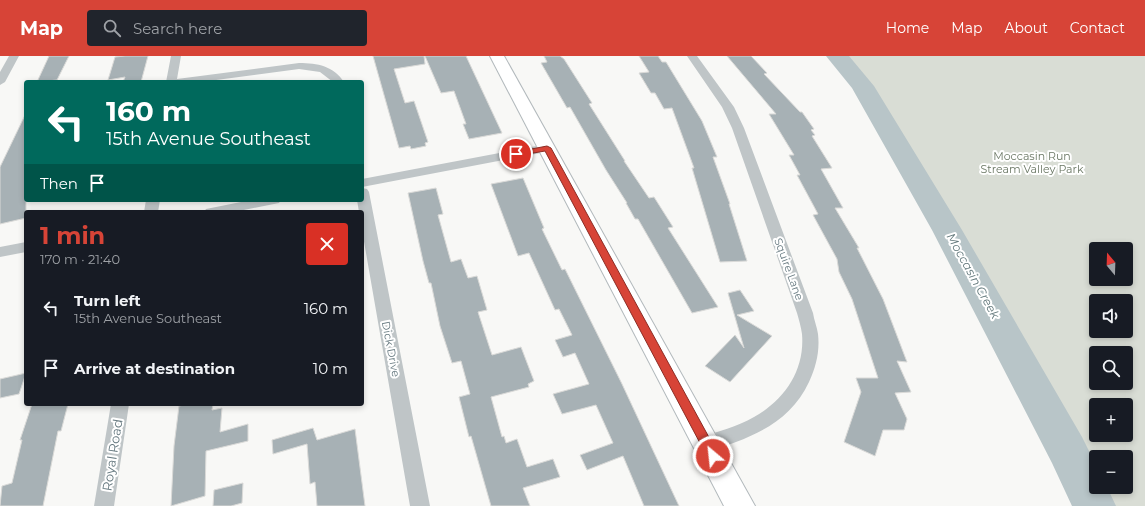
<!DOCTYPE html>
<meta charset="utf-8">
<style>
body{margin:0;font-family:Montserrat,sans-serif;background:#20242c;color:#f1f3f6;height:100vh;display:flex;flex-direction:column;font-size:15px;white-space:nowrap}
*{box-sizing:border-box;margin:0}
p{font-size:13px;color:#9ea1a6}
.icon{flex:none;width:22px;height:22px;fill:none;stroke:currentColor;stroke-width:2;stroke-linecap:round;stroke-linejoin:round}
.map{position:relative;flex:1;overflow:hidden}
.details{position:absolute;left:24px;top:154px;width:340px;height:196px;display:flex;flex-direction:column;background:#171b24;border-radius:4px;box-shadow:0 2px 6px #0003}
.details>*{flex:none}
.guide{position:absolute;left:24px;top:24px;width:340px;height:122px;border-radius:4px;box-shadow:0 2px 6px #0003;background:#00695c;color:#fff;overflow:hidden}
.needle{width:26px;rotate:341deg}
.controls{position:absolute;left:1089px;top:186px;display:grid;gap:8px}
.controls a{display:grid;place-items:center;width:44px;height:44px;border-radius:4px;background:#171b24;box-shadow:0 2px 6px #0003;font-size:20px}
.pin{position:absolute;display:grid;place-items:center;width:34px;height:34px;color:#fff;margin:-17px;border:2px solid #fff;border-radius:50%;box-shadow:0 1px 4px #0007}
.me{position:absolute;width:44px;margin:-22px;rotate:332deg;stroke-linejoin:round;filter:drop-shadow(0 0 3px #0008)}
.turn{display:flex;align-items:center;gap:14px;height:84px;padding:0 16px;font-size:18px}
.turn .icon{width:52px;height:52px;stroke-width:2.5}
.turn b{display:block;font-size:28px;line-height:34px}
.then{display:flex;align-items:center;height:38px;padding:0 16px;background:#0003;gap:8px;font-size:15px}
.round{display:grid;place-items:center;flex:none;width:42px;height:42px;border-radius:4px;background:#20242c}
.summary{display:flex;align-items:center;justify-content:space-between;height:68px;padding:0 16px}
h1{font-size:24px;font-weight:700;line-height:30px;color:#d74437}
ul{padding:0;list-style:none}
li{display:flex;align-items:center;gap:12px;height:60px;padding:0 16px}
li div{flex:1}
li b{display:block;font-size:15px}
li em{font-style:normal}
header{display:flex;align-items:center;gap:24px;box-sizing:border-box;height:56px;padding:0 20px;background:#d74437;color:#fff}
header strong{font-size:19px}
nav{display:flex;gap:22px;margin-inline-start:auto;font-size:14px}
.search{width:280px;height:36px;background:#20242c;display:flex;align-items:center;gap:10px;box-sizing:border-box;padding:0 14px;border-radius:4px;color:#9ea1a6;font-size:15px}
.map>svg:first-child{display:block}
.green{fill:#d9ddd5;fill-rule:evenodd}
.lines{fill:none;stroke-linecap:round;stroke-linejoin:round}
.river{fill:#b8c5c8;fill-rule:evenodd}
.building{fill:#a7b1b5;stroke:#dadad8}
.secondary-casing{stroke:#b2b9bc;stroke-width:2}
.street{fill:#bfc5c7;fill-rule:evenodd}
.secondary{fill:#fff;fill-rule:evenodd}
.route{fill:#d74437;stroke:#8c2c24}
.labels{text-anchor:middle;stroke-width:4;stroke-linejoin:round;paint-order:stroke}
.park-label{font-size:11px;fill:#6a7764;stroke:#fff}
.street-label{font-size:11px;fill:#65787f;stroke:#fff}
.water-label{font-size:12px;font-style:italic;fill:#607679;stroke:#fff}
.near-street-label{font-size:13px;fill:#65787f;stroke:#fff}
</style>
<header>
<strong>Map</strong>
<div class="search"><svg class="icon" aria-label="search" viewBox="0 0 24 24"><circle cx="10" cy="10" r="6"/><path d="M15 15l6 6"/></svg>Search here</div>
<nav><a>Home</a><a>Map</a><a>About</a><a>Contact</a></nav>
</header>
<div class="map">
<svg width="1145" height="450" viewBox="0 0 1145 450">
<rect width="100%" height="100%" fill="#f8f8f6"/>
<path class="green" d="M 837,0 L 1145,0 L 1145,450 L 1094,450 L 1067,394 L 947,174 L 862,30 ZM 1096,193 L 1126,193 L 1126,223 L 1096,223 ZM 1096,245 L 1126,245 L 1126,275 L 1096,275 ZM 1096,297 L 1126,297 L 1126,327 L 1096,327 ZM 1096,349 L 1126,349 L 1126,379 L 1096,379 ZM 1096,401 L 1126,401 L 1126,431 L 1096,431 Z"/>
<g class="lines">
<path class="river" d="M 826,0 L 849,0 L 874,30 L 962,174 L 1082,381 L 1096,409 L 1096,431 L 1107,431 L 1116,450 L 1072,450 L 1052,407 L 932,174 L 852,32 Z"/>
</g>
<path class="building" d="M 49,0 L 69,0 L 57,24 L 37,26 Z
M 125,0 L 148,0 L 141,26 L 123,26 L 125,21 L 108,24 L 115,1 Z
M 373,0 L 424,0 L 425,8 L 394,13 L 405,47 L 414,45 L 428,86 L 425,87 L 426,90 L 411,93 L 410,90 L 399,92 Z
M 425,0 L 466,0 L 502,77 L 469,83 L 463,68 L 466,68 L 454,35 L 441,37 Z
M 544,0 L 560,0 L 564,3 L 592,47 L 589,48 L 625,105 L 624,105 L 649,142 L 654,141 L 673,171 L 668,172 L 718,251 L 692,257 L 638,163 L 635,163 L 626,147 L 627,147 L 606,114 L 570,51 L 567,52 L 541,7 L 547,6 Z
M 639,0 L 658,0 L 662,6 L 666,6 L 702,65 L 717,101 L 713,101 L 730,148 L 729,148 L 747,205 L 720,206 L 692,112 L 694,112 L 672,52 L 664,53 L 655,37 L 651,37 L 639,17 L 649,16 Z
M 727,0 L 751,0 L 767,17 L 764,18 L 800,56 L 802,56 L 814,73 L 811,74 L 815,79 L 812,80 L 832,112 L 821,113 L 843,152 L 835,152 L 859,192 L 857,192 L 883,243 L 907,306 L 897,305 L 911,336 L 895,337 L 907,363 L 904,374 L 883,374 L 875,400 L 844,386 L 861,336 L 856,322 L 878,322 L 852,243 L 839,216 L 837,203 L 813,159 L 818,158 L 797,119 L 800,119 L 789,99 L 794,99 L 769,58 L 776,58 Z
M 26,57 L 26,162 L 0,168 L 0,111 Z
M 523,122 L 544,172 L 542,173 L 562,214 L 565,213 L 622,328 L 679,450 L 644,450 L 623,400 L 587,414 L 580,399 L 613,387 L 596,349 L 562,358 L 553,338 L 589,328 L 575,297 L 563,301 L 555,284 L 572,279 L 559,253 L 555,254 L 529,197 L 518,200 L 491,128 Z
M 436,132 L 443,158 L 438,159 L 451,206 L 461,203 L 468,222 L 477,220 L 487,254 L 478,256 L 492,299 L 521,291 L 534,325 L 528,328 L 529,331 L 491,341 L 502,381 L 504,380 L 506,387 L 517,383 L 527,411 L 553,403 L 560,421 L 523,432 L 530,450 L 491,450 L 471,380 L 469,381 L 459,341 L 470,338 L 461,305 L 452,307 L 440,270 L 431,227 L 429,227 L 423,205 L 408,137 Z
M 740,234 L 754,255 L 737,259 L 772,280 L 730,326 L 705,310 L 735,279 L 744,292 L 728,237 Z
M 26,317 L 19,338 L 0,342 L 0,323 Z
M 32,348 L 68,348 L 61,375 L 58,375 L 43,450 L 0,450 L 2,430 L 12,427 L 22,384 L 20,384 Z
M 190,348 L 213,348 L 212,354 L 222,352 L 220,376 L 248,368 L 248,385 L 206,395 L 205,440 L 171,450 L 174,390 L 179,350 Z
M 313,372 L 317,384 L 355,373 L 365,450 L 317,450 L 315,426 L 310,428 L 307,388 L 273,398 L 272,384 Z
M 243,427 L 242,447 L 231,450 L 213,450 L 214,434 Z"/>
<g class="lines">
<g class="secondary-casing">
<path id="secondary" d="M 490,0 L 504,0 L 755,450 L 724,450 Z"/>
</g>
<path class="street" d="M 9,0 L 19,0 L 5,26 L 0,29 L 0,16 Z
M 171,0 L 181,0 L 177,23 L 299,7 C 318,7 333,10 344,26 L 333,26 L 320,16 L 299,13 L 201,26 L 166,26 Z
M 687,0 L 697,0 L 734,51 L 744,72 L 813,257 C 814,264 817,271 818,278 C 820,295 816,311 809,326 C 789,369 748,383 706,396 L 699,394 L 697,388 L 699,382 C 718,375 737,371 754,361 C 785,344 805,314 802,278 C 801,271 799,264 797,257 L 732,72 L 722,51 Z
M 547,88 L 551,89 L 553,92 L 551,95 L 362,131 L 362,123 Z
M 362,132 L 367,133 L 369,136 L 430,450 L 410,450 L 362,174 L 362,156 L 359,156 L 357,144 L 362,144 Z
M 146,144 L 160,144 L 158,156 L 144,156 Z
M 251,144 L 281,144 L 279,147 L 234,156 L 204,156 L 206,153 Z
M 26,186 L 26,196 L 0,201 L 0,191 Z
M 111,348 L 129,348 L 114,450 L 94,450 Z"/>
<use href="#secondary" class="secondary"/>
</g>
<path class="route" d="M 547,90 L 551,92 L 717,396 L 719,400 L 717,404 L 713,405 L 709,404 L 545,95 L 516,100 L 513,98 L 516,96 Z"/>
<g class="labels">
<g class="park-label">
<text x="1032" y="104">Moccasin Run<tspan x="1032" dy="13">Stream Valley Park</tspan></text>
</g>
<g class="street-label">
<text transform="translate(789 213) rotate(70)" y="4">Squire Lane</text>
<text transform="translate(391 293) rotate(79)" y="4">Dick Drive</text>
</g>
<g class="water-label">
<text transform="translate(973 220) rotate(61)" y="4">Moccasin Creek</text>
</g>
<g class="near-street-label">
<text transform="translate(112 399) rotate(-81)" y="5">Royal Road</text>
</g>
</g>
</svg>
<div class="controls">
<a><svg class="needle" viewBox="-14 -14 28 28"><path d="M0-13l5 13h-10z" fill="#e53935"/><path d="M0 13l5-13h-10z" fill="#9ea1a6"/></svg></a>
<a><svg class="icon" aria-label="sound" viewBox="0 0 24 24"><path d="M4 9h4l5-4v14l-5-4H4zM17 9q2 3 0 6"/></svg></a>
<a><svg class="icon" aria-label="search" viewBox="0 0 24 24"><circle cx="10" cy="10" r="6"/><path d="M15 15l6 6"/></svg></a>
<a>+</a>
<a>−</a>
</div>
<div class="pin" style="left:516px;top:98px;background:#d93025"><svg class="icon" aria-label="arrive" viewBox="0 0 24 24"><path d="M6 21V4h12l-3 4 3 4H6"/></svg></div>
<svg class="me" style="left:713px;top:400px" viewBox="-20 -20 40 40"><circle r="17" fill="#d74437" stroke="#fff" stroke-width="3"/><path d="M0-11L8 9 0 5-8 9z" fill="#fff"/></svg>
<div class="guide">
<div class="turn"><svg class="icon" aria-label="left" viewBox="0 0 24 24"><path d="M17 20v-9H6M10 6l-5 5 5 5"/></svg><div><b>160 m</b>15th Avenue Southeast</div></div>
<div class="then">Then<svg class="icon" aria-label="arrive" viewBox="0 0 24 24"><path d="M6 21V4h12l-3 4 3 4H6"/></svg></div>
</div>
<section class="details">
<div class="summary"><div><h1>1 min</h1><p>170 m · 21:40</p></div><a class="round" style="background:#d93025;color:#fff"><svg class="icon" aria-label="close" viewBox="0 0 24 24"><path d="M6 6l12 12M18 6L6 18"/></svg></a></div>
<ul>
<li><svg class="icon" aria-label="left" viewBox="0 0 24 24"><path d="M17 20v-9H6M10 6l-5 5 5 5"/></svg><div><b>Turn left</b><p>15th Avenue Southeast</p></div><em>160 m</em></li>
<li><svg class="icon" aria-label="arrive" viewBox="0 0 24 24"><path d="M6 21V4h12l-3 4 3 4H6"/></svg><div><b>Arrive at destination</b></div><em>10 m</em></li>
</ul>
</section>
</div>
